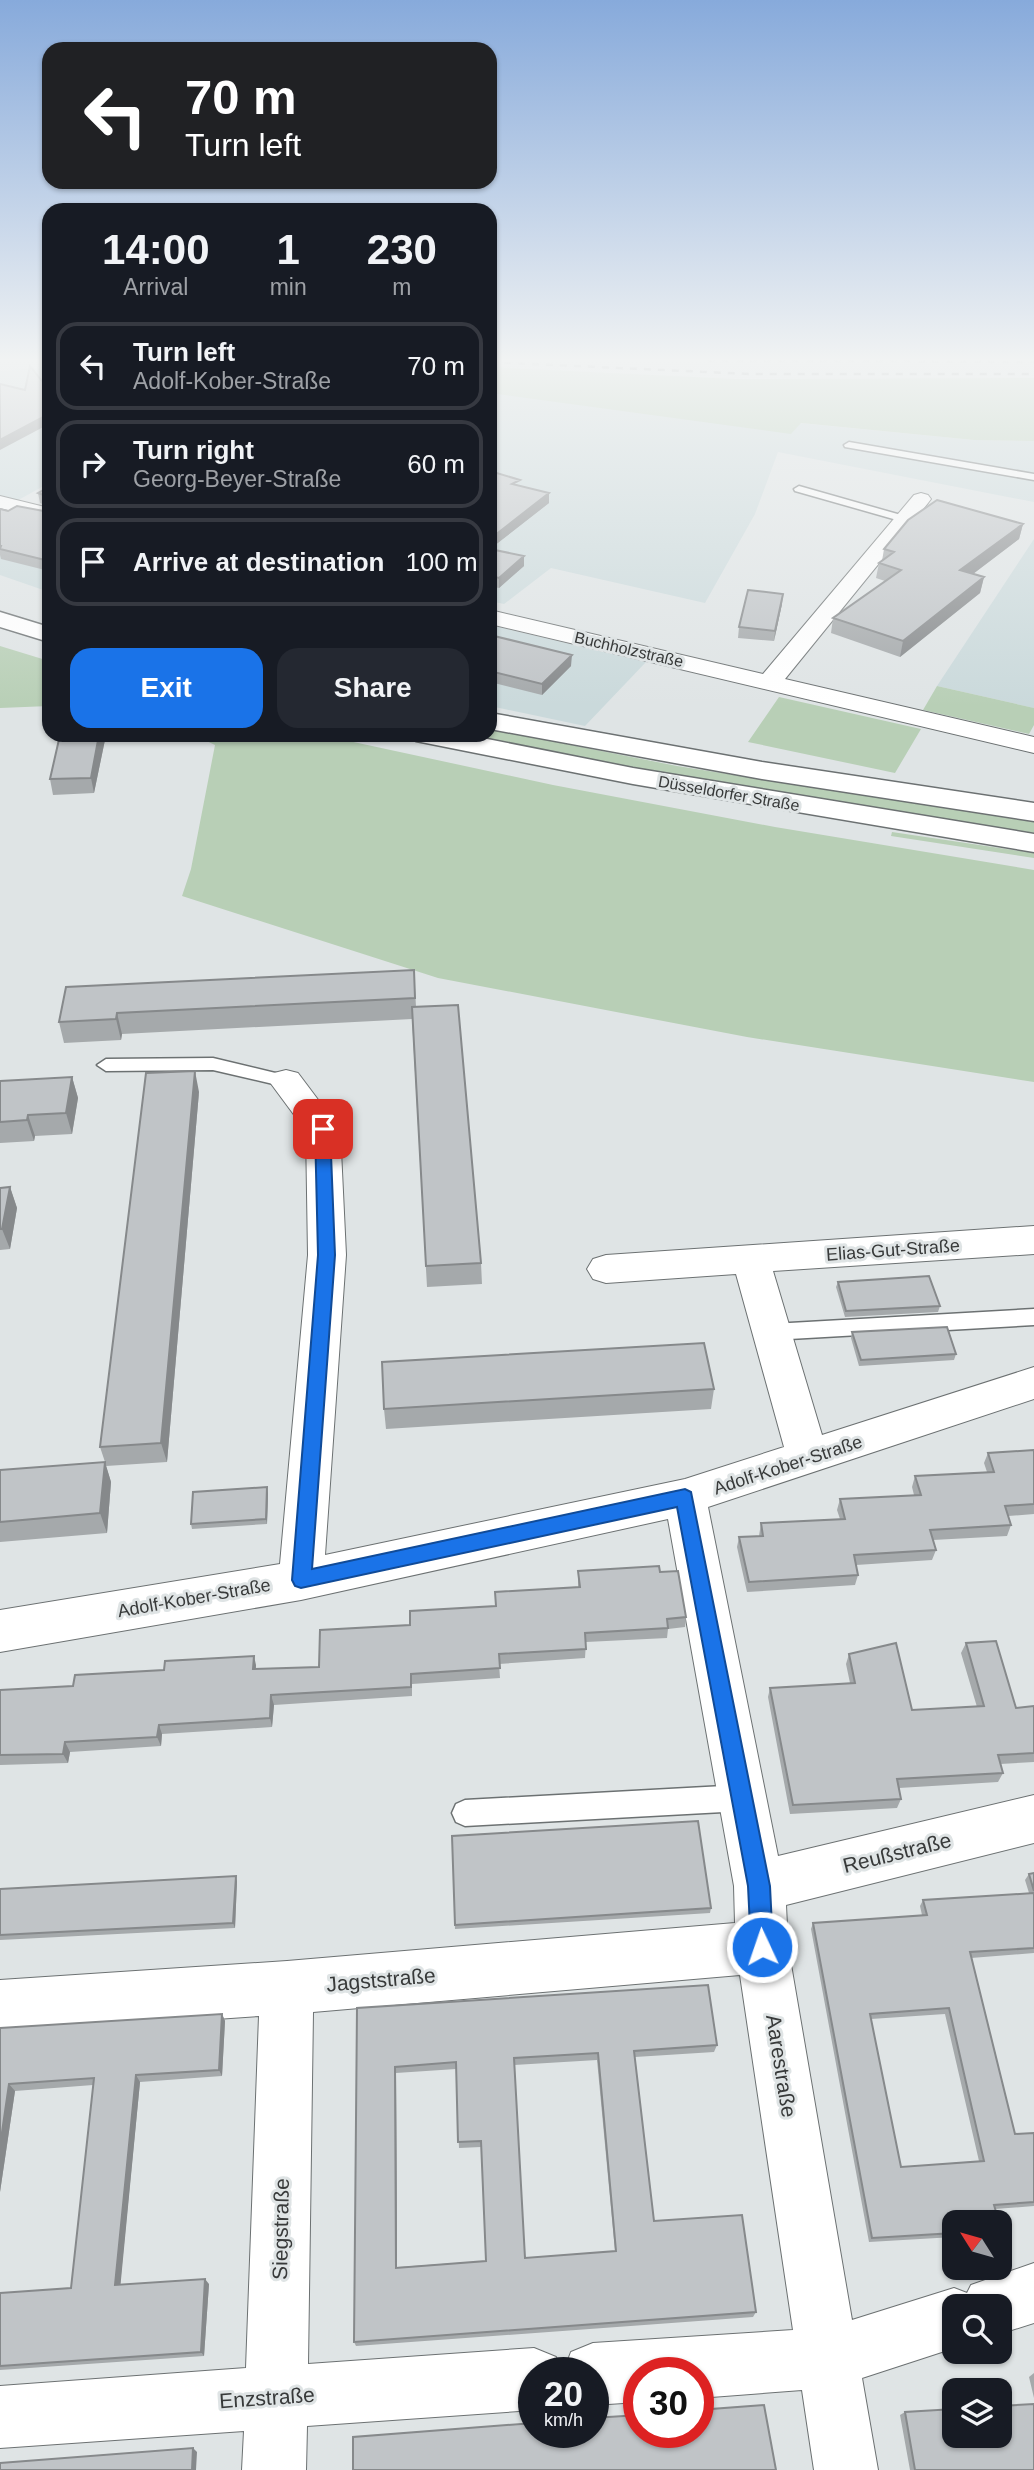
<!DOCTYPE html>
<meta charset="utf-8">
<style>
body{margin:0;font-family:Arial,sans-serif;background:#242831;color:#f1f3f6;height:100vh;display:flex;flex-direction:column;font-size:26px;white-space:nowrap}
*{box-sizing:border-box;margin:0}
p{font-size:23px;color:#9ea1a6}
.icon{flex:none;width:38px;height:38px;fill:none;stroke:currentColor;stroke-width:2;stroke-linecap:round;stroke-linejoin:round}
.map{position:relative;flex:1;overflow:hidden}
.side{position:absolute;left:42px;top:203px;width:455px;height:539px;display:flex;flex-direction:column;background:#171b24;border-radius:21px;box-shadow:0 2px 5px #0004}
.side>*{flex:none}
.top-card{position:absolute;left:42px;top:42px;width:455px;height:147px;border-radius:21px;box-shadow:0 2px 5px #0004;background:#202124;color:#fff;overflow:hidden}
.needle{width:46px;rotate:307deg}
.buttons{position:absolute;left:942px;top:2210px;display:grid;gap:14px}
.buttons a{display:grid;place-items:center;width:70px;height:70px;border-radius:14px;background:#171b24;box-shadow:0 2px 5px #0004;font-size:35px}
.speed{position:absolute;left:518px;top:2357px;display:flex;gap:14px;font-size:35px;font-weight:700;text-align:center}
.speed>*{display:grid;place-content:center;width:91px;height:91px;border-radius:50%;background:#171b24;box-shadow:0 2px 5px #0004;line-height:1}
.speed small{font-size:18px;font-weight:400}
.speed .limit{border:10px solid #d22;background:#fff;color:#111}
.pin{position:absolute;display:grid;place-items:center;width:60px;height:60px;color:#fff;margin:-30px;border-radius:14px;box-shadow:0 4px 10px #0006}
.me{position:absolute;width:77px;margin:-38px;rotate:357deg;stroke-linejoin:round;filter:drop-shadow(0 0 5px #0008)}
.turn{display:flex;align-items:center;gap:24px;height:147px;padding:0 28px;font-size:32px}
.turn .icon{width:91px;height:91px;stroke-width:2.5}
.turn b{display:block;font-size:49px;line-height:60px}
.eta{display:flex;justify-content:space-evenly;align-items:center;height:119px;text-align:center}
.eta b{font-size:42px;font-weight:800;line-height:49px}
.button{display:flex;gap:14px;margin-top:auto;padding:14px 28px}
.button a{flex:1;height:80px;border-radius:21px;background:#1a73e8;color:#fff;font-size:28px;font-weight:800;line-height:80px;text-align:center}
.button a+a{background:#242831;color:#f1f3f6}
ul{padding:0;list-style:none}
li{display:flex;align-items:center;gap:21px;height:88px;margin:0 14px 10px;padding:0 14px;border:4px solid #363941;border-radius:21px}
li div{flex:1}
li b{display:block;font-size:26px}
li em{font-style:normal}
.map>svg:first-child{display:block}
.built{fill:#cad9db}
.green{fill:#b8cfb6}
.lines{fill:none;stroke-linecap:round;stroke-linejoin:round}
.service-casing{stroke:#6c7172;stroke-width:3}
.minor-casing{stroke:#6c7172;stroke-width:2}
.primary-casing{stroke:#6c7172;stroke-width:3}
.service{fill:#fff;fill-rule:evenodd}
.minor{fill:#fff;fill-rule:evenodd}
.primary{fill:#fff;fill-rule:evenodd}
.rail{stroke:#646767;stroke-width:2.5;stroke-dasharray:7 7;stroke-linecap:butt}
.wall{fill:#a5a9ab;fill-rule:evenodd}
.shaded-wall{fill:#86898b}
.building{fill:#c0c4c7;stroke:#86898b;stroke-width:2;fill-rule:evenodd}
.route{fill:#1a73e8;stroke:#114b97;stroke-width:2}
.labels{text-anchor:middle;stroke-width:6;stroke-linejoin:round;paint-order:stroke}
.far-street-label{font-size:16px;fill:#383a3a;stroke:#dfe4e5}
.street-label{font-size:18px;fill:#383a3a;stroke:#dfe4e5}
.near-street-label{font-size:21px;fill:#383a3a;stroke:#dfe4e5}
</style>
<div class="map">
<svg width="1034" height="2470" viewBox="0 0 1034 2470">
<rect width="100%" height="100%" fill="#dfe4e5"/>
<path class="built" d="M 49,367 L 49,483 L 4,508 L 49,519 L 49,592 L 0,575 L 0,371 Z
M 490,393 L 974,440 L 1034,441 L 1034,502 L 778,452 L 755,514 L 705,603 L 551,568 L 504,604 L 490,601 Z
M 1034,539 L 1034,708 L 937,686 Z
M 490,625 L 646,662 L 585,726 L 490,706 Z"/>
<path class="green" d="M 490,367 L 735,379 L 1034,378 L 1034,441 L 974,440 L 801,423 L 791,434 L 490,393 Z
M 0,646 L 49,661 L 49,706 L 0,708 Z
M 937,686 L 1034,708 L 1034,725 L 1029,734 L 923,710 Z
M 779,697 L 921,729 L 895,773 L 748,742 Z
M 490,729 L 677,766 L 1034,822 L 1034,833 L 648,771 L 468,735 L 490,735 Z
M 194,735 L 321,735 L 553,785 L 775,827 L 1034,870 L 1034,1082 L 747,1037 L 438,978 L 182,896 L 191,869 L 215,745 Z
M 892,832 L 1034,853 L 1034,858 L 891,836 Z"/>
<g class="lines">
<g class="service-casing">
<path id="service" d="M 849,442 L 1034,474 L 1034,480 L 845,447 L 844,445 Z
M 799,486 L 908,517 L 910,519 L 904,522 L 795,491 L 794,489 Z
M 213,1058 L 292,1077 L 295,1081 L 286,1087 L 213,1070 L 106,1071 L 97,1065 L 106,1059 Z
M 1034,1309 L 1034,1325 L 772,1340 L 765,1338 L 762,1332 L 765,1326 L 772,1324 Z
M 742,1785 L 751,1789 L 755,1798 L 751,1807 L 742,1811 L 465,1826 L 456,1822 L 452,1813 L 456,1804 L 465,1800 Z"/>
</g>
<g class="minor-casing">
<path id="minor" d="M 921,493 L 928,495 L 931,499 L 928,503 L 785,679 L 1034,737 L 1034,753 L 490,624 L 490,610 L 763,674 L 914,495 Z
M 0,496 L 49,508 L 49,520 L 0,508 Z
M 286,1070 L 298,1073 L 340,1129 L 346,1255 L 325,1555 L 685,1479 L 784,1447 L 736,1274 L 606,1283 L 593,1279 L 587,1269 L 593,1259 L 606,1255 L 1034,1226 L 1034,1254 L 773,1271 L 822,1435 L 1034,1367 L 1034,1399 L 708,1507 L 778,1856 L 1034,1795 L 1034,1843 L 786,1905 L 788,1947 L 852,2320 L 954,2288 L 967,2293 L 971,2285 L 1034,2263 L 1034,2323 L 999,2334 L 999,2306 L 954,2306 L 954,2348 L 862,2378 L 878,2470 L 814,2470 L 802,2390 L 698,2398 L 698,2373 L 639,2373 L 639,2402 L 593,2405 L 593,2373 L 563,2373 L 571,2352 L 593,2343 L 793,2330 L 740,1975 L 313,2012 L 308,2364 L 534,2348 L 556,2357 L 562,2373 L 534,2373 L 534,2410 L 307,2426 L 306,2470 L 242,2470 L 244,2431 L 0,2448 L 0,2386 L 246,2368 L 259,2016 L 0,2034 L 0,1980 L 287,1961 L 735,1923 L 734,1886 L 668,1519 L 301,1600 L 0,1652 L 0,1610 L 280,1564 L 308,1255 L 306,1131 L 269,1081 L 274,1073 Z"/>
</g>
<g class="primary-casing">
<path id="primary" d="M 0,612 L 49,627 L 49,642 L 0,627 Z
M 490,713 L 762,762 L 1034,803 L 1034,821 L 762,779 L 490,729 Z
M 412,735 L 467,735 L 633,768 L 1034,834 L 1034,852 L 633,784 L 426,743 L 416,741 Z"/>
</g>
<use href="#service" class="service"/>
<use href="#minor" class="minor"/>
<use href="#primary" class="primary"/>
<path class="rail" d="M 708,361 L 1034,362
M 490,362 L 750,374 L 1034,374"/>
</g>
<path class="wall" d="M 490,471 L 520,486 L 549,493 L 549,503 L 490,549 L 524,556 L 524,566 L 499,588 L 490,586 Z
M 49,487 L 49,571 L 1,559 L 0,555 L 0,509 L 8,511 L 49,512 L 49,506 L 40,503 L 38,493 Z
M 1023,524 L 1019,539 L 973,574 L 984,577 L 980,593 L 900,657 L 831,633 L 833,618 L 885,581 L 876,578 L 879,563 L 882,561 L 884,549 Z
M 782,604 L 774,641 L 738,638 L 739,627 Z
M 490,635 L 571,666 L 542,695 L 494,683 L 490,687 Z
M 60,735 L 106,735 L 94,793 L 53,795 L 50,779 Z
M 414,970 L 416,1007 L 481,1263 L 482,1284 L 427,1287 L 412,1019 L 122,1034 L 121,1040 L 64,1043 L 59,1022 Z
M 72,1077 L 78,1098 L 72,1134 L 35,1136 L 34,1141 L 0,1143 L 0,1081 Z
M 199,1092 L 167,1462 L 106,1466 L 111,1482 L 107,1533 L 0,1542 L 0,1470 L 105,1462 L 100,1447 Z
M 10,1187 L 17,1208 L 10,1249 L 0,1250 L 0,1188 Z
M 838,1282 L 940,1306 L 938,1312 L 845,1317 L 836,1287 Z
M 852,1332 L 956,1354 L 954,1360 L 859,1366 L 851,1338 Z
M 714,1389 L 711,1409 L 386,1429 L 384,1409 Z
M 1034,1450 L 1034,1514 L 1008,1516 L 1011,1525 L 1007,1536 L 933,1540 L 936,1550 L 932,1560 L 856,1565 L 858,1575 L 855,1585 L 747,1592 L 737,1547 L 739,1537 L 759,1536 L 761,1523 L 840,1519 L 837,1510 L 840,1499 L 914,1495 L 912,1487 L 915,1476 L 987,1472 L 984,1463 L 988,1453 Z
M 268,1493 L 267,1524 L 192,1529 L 191,1524 Z
M 578,1571 L 660,1572 L 686,1617 L 685,1627 L 668,1629 L 667,1638 L 586,1642 L 585,1658 L 499,1664 L 500,1678 L 412,1684 L 412,1696 L 274,1705 L 272,1727 L 162,1734 L 161,1746 L 70,1752 L 68,1763 L 0,1765 L 0,1690 L 73,1686 L 256,1665 L 256,1669 L 319,1667 L 410,1625 L 578,1587 Z
M 966,1643 L 1016,1708 L 1034,1706 L 1034,1762 L 1000,1764 L 1003,1773 L 998,1782 L 899,1788 L 901,1799 L 897,1808 L 790,1814 L 768,1697 L 770,1688 L 850,1683 L 846,1664 L 849,1654 L 912,1710 L 977,1707 L 961,1653 Z
M 452,1836 L 711,1908 L 710,1913 L 455,1929 Z
M 1034,1873 L 1034,1953 L 971,1958 L 1015,2134 L 1034,2133 L 1034,2206 L 995,2209 L 954,2222 L 954,2237 L 869,2242 L 811,1929 L 813,1923 L 922,1915 L 920,1906 L 923,1900 L 1029,1893 L 1025,1880 L 1029,1874 ZM 945,2014 L 979,2161 L 901,2167 L 871,2019 Z
M 237,1881 L 235,1928 L 0,1940 L 0,1889 Z
M 357,2008 L 717,2045 L 714,2052 L 635,2057 L 654,2221 L 756,2312 L 753,2317 L 356,2346 L 354,2342 ZM 597,2060 L 615,2251 L 525,2258 L 514,2065 ZM 456,2069 L 459,2148 L 481,2147 L 486,2261 L 397,2267 L 396,2073 Z
M 222,2014 L 225,2021 L 222,2076 L 140,2082 L 120,2285 L 209,2284 L 204,2356 L 0,2370 L 0,2293 L 71,2288 L 93,2085 L 15,2091 L 0,2192 L 0,2028 Z
M 1034,2373 L 1034,2398 L 1029,2377 Z
M 905,2412 L 1034,2470 L 910,2470 L 900,2415 Z"/>
<path class="shaded-wall" d="M 49,414 L 49,424 L 0,450 L 0,440 Z
M 549,493 L 549,503 L 490,549 L 490,539 Z
M 1023,524 L 1019,539 L 957,586 L 960,570 Z
M 524,556 L 524,566 L 499,588 L 499,578 Z
M 984,577 L 980,593 L 900,657 L 903,641 Z
M 783,594 L 782,604 L 774,641 L 775,631 Z
M 572,655 L 571,666 L 542,695 L 542,684 Z
M 494,672 L 494,683 L 490,687 L 490,676 Z
M 99,735 L 106,735 L 94,793 L 91,778 Z
M 117,1013 L 122,1034 L 121,1040 L 116,1019 Z
M 195,1071 L 199,1092 L 167,1462 L 161,1443 Z
M 72,1077 L 78,1098 L 72,1134 L 66,1113 Z
M 28,1115 L 35,1136 L 34,1141 L 27,1120 Z
M 10,1187 L 17,1208 L 10,1249 L 2,1229 Z
M 105,1462 L 111,1482 L 107,1533 L 100,1513 Z
M 267,1487 L 268,1493 L 267,1524 L 266,1519 Z
M 254,1656 L 256,1665 L 255,1679 L 253,1669 Z
M 271,1695 L 274,1705 L 272,1727 L 270,1718 Z
M 159,1725 L 162,1734 L 161,1746 L 157,1737 Z
M 65,1742 L 70,1752 L 68,1763 L 63,1754 Z
M 236,1876 L 237,1881 L 235,1928 L 233,1923 Z
M 222,2014 L 225,2021 L 222,2076 L 219,2070 Z
M 395,2067 L 396,2073 L 397,2273 L 396,2268 Z
M 136,2075 L 140,2082 L 120,2290 L 115,2285 Z
M 9,2084 L 15,2091 L 0,2192 L 0,2146 Z
M 205,2279 L 209,2284 L 204,2356 L 201,2352 Z
M 193,2448 L 197,2452 L 196,2470 L 192,2470 Z"/>
<path class="building" d="M 30,366 L 49,390 L 49,414 L 0,440 L 0,384 L 25,390 Z
M 490,471 L 520,480 L 512,484 L 549,493 L 490,539 Z
M 49,487 L 49,561 L 0,549 L 1,546 L 0,546 L 0,509 L 8,511 L 17,506 L 49,512 L 49,497 L 38,493 Z
M 937,500 L 1023,524 L 960,570 L 984,577 L 903,641 L 833,618 L 901,570 L 879,563 L 894,552 L 884,549 L 908,520 Z
M 490,549 L 524,556 L 499,578 L 490,576 Z
M 748,590 L 783,594 L 775,631 L 739,627 Z
M 490,635 L 572,655 L 542,684 L 494,672 L 490,676 Z
M 60,735 L 99,735 L 91,778 L 50,779 Z
M 414,970 L 415,998 L 117,1013 L 116,1019 L 59,1022 L 66,987 Z
M 458,1005 L 481,1263 L 426,1266 L 412,1007 Z
M 195,1071 L 161,1443 L 100,1447 L 146,1073 Z
M 72,1077 L 66,1113 L 28,1115 L 27,1120 L 0,1122 L 0,1081 Z
M 10,1187 L 2,1229 L 0,1229 L 0,1188 Z
M 929,1276 L 940,1306 L 846,1311 L 838,1282 Z
M 947,1327 L 956,1354 L 861,1360 L 852,1332 Z
M 704,1343 L 714,1389 L 384,1409 L 382,1362 Z
M 1034,1450 L 1034,1504 L 1005,1506 L 1011,1525 L 930,1530 L 936,1550 L 854,1555 L 858,1575 L 749,1582 L 739,1537 L 763,1536 L 761,1523 L 845,1519 L 840,1499 L 921,1495 L 915,1476 L 994,1472 L 988,1453 Z
M 105,1462 L 100,1513 L 0,1522 L 0,1470 Z
M 267,1487 L 266,1519 L 191,1524 L 193,1492 Z
M 659,1566 L 660,1572 L 678,1571 L 686,1617 L 667,1619 L 668,1628 L 585,1633 L 586,1649 L 499,1654 L 500,1668 L 411,1674 L 411,1687 L 271,1695 L 270,1718 L 159,1725 L 157,1737 L 65,1742 L 63,1754 L 0,1755 L 0,1690 L 73,1686 L 75,1675 L 164,1670 L 165,1661 L 254,1656 L 253,1669 L 319,1667 L 320,1630 L 410,1625 L 410,1611 L 496,1606 L 495,1592 L 580,1587 L 578,1571 Z
M 996,1641 L 1016,1708 L 1034,1706 L 1034,1753 L 998,1755 L 1003,1773 L 897,1779 L 901,1799 L 793,1805 L 770,1688 L 855,1683 L 849,1654 L 896,1643 L 912,1710 L 984,1706 L 966,1643 Z
M 698,1821 L 711,1908 L 455,1925 L 452,1836 Z
M 1034,1873 L 1034,1891 L 1029,1874 Z
M 236,1876 L 233,1923 L 0,1935 L 0,1889 Z
M 1034,1893 L 1034,1948 L 970,1952 L 1015,2134 L 1034,2133 L 1034,2202 L 994,2205 L 999,2222 L 954,2222 L 954,2233 L 872,2238 L 813,1923 L 927,1915 L 923,1900 ZM 949,2008 L 984,2161 L 901,2167 L 870,2014 Z
M 708,1985 L 717,2045 L 634,2051 L 654,2221 L 742,2215 L 756,2312 L 354,2342 L 357,2008 ZM 598,2053 L 616,2251 L 525,2258 L 514,2058 ZM 456,2062 L 458,2142 L 481,2141 L 486,2261 L 396,2268 L 395,2067 Z
M 222,2014 L 219,2070 L 136,2075 L 115,2285 L 205,2279 L 201,2352 L 0,2366 L 0,2293 L 71,2288 L 94,2078 L 9,2084 L 0,2146 L 0,2028 Z
M 1034,2404 L 1034,2470 L 915,2470 L 905,2412 L 954,2409 L 954,2436 L 999,2436 L 999,2406 Z
M 764,2405 L 776,2470 L 353,2470 L 353,2437 L 534,2423 L 534,2432 L 593,2432 L 593,2418 L 639,2415 L 639,2432 L 698,2432 L 698,2410 Z
M 193,2448 L 192,2470 L 0,2470 L 0,2463 Z"/>
<linearGradient id="sky" x2="0" y2="1"><stop stop-color="#87aadb"/><stop offset="0.51" stop-color="#f1f3f3"/><stop offset="1" stop-color="#f1f3f3" stop-opacity="0"/></linearGradient>
<rect width="1034" height="706" fill="url(#sky)"/>
<path class="route" d="M 323,1124 L 330,1129 L 335,1255 L 312,1569 L 685,1489 L 691,1492 L 770,1886 L 773,1947 L 770,1955 L 762,1958 L 754,1955 L 751,1947 L 748,1886 L 677,1507 L 301,1588 L 295,1586 L 292,1580 L 318,1255 L 315,1129 Z"/>
<g class="labels">
<g class="far-street-label">
<text transform="translate(629 649) rotate(13)" y="6">Buchholzstraße</text>
<text transform="translate(729 793) rotate(10)" y="6">Düsseldorfer Straße</text>
</g>
<g class="street-label">
<text transform="translate(893 1250) rotate(-4)" y="6">Elias-Gut-Straße</text>
<text transform="translate(788 1465) rotate(-18)" y="6">Adolf-Kober-Straße</text>
<text transform="translate(194 1598) rotate(-10)" y="6">Adolf-Kober-Straße</text>
</g>
<g class="near-street-label">
<text transform="translate(897 1853) rotate(-14)" y="7">Reußstraße</text>
<text transform="translate(381 1980) rotate(-5)" y="7">Jagststraße</text>
<text transform="translate(781 2066) rotate(81)" y="7">Aarestraße</text>
<text transform="translate(281 2229) rotate(-89)" y="7">Siegstraße</text>
<text transform="translate(267 2398) rotate(-4)" y="7">Enzstraße</text>
</g>
</g>
</svg>
<div class="buttons">
<a><svg class="needle" viewBox="-14 -14 28 28"><path d="M0-13l5 13h-10z" fill="#e53935"/><path d="M0 13l5-13h-10z" fill="#9ea1a6"/></svg></a>
<a><svg class="icon" aria-label="search" viewBox="0 0 24 24"><circle cx="10" cy="10" r="6"/><path d="M15 15l6 6"/></svg></a>
<a><svg class="icon" aria-label="layers" viewBox="0 0 24 24"><path d="M12 4l9 5-9 5-9-5zM3 14l9 5 9-5"/></svg></a>
</div>
<div class="speed"><div>20<small>km/h</small></div><div class="limit">30</div></div>
<div class="pin" style="left:323px;top:1129px;background:#d93025"><svg class="icon" aria-label="arrive" viewBox="0 0 24 24"><path d="M6 21V4h12l-3 4 3 4H6"/></svg></div>
<svg class="me" style="left:762px;top:1947px" viewBox="-20 -20 40 40"><circle r="17" fill="#1a73e8" stroke="#fff" stroke-width="3"/><path d="M0-11L8 9 0 5-8 9z" fill="#fff"/></svg>
<div class="top-card">
<div class="turn"><svg class="icon" aria-label="left" viewBox="0 0 24 24"><path d="M17 20v-9H6M10 6l-5 5 5 5"/></svg><div><b>70 m</b>Turn left</div></div>
</div>
<section class="side">
<div class="eta">
<div><b>14:00</b><p>Arrival</p></div>
<div><b>1</b><p>min</p></div>
<div><b>230</b><p>m</p></div>
</div>
<ul>
<li><svg class="icon" aria-label="left" viewBox="0 0 24 24"><path d="M17 20v-9H6M10 6l-5 5 5 5"/></svg><div><b>Turn left</b><p>Adolf-Kober-Straße</p></div><em>70 m</em></li>
<li><svg class="icon" aria-label="right" viewBox="0 0 24 24"><path d="M7 20v-9h11M14 6l5 5-5 5"/></svg><div><b>Turn right</b><p>Georg-Beyer-Straße</p></div><em>60 m</em></li>
<li><svg class="icon" aria-label="arrive" viewBox="0 0 24 24"><path d="M6 21V4h12l-3 4 3 4H6"/></svg><div><b>Arrive at destination</b></div><em>100 m</em></li>
</ul>
<div class="button"><a>Exit</a><a>Share</a></div>
</section>
</div>
